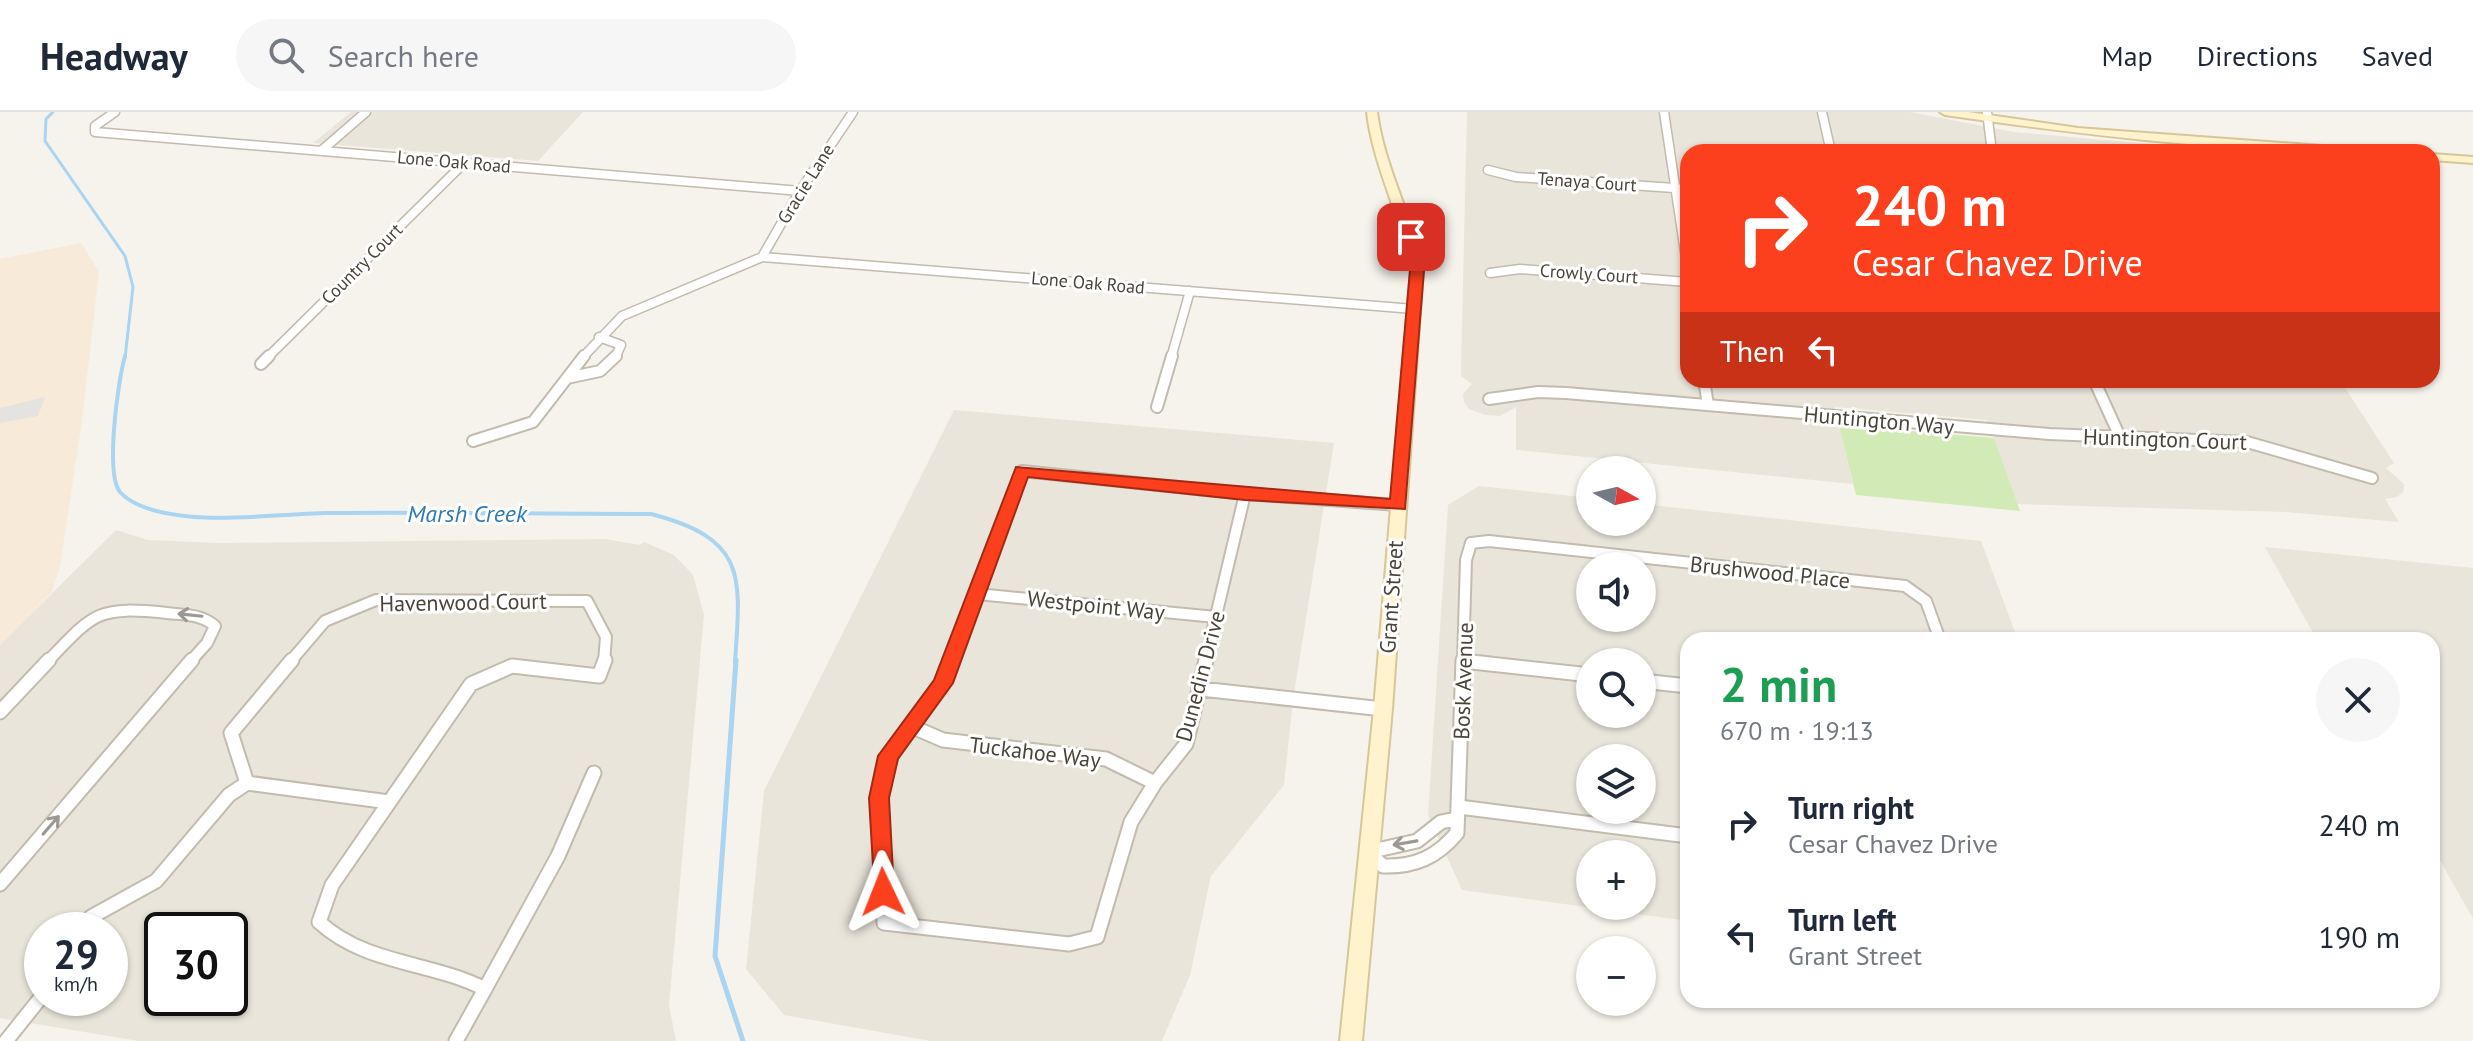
<!DOCTYPE html>
<meta charset="utf-8">
<style>
body{margin:0;font-family:"PT Sans",sans-serif;background:#f6f6f7;color:#1f2937;height:100vh;display:flex;flex-direction:column;font-size:30px;white-space:nowrap}
*{box-sizing:border-box;margin:0}
p{font-size:26px;color:#747a83}
.icon{flex:none;width:44px;height:44px;fill:none;stroke:currentColor;stroke-width:2;stroke-linecap:round;stroke-linejoin:round}
.map{position:relative;flex:1;overflow:hidden}
.sheet{position:absolute;left:1680px;top:520px;width:760px;height:376px;display:flex;flex-direction:column;background:#fff;border-radius:24px;box-shadow:0 2px 6px #0004}
.sheet>*{flex:none}
.guide{position:absolute;left:1680px;top:32px;width:760px;height:244px;border-radius:24px;box-shadow:0 2px 6px #0004;background:#fc3f1d;color:#fff;overflow:hidden}
.needle{width:52px;rotate:98deg}
.tools{position:absolute;left:1576px;top:344px;display:grid;gap:16px}
.tools a{display:grid;place-items:center;width:80px;height:80px;border-radius:50%;background:#fff;box-shadow:0 2px 6px #0004;font-size:40px}
.speed{position:absolute;left:24px;top:800px;display:flex;gap:16px;font-size:40px;font-weight:700;text-align:center}
.speed>*{display:grid;place-content:center;width:104px;height:104px;border-radius:50%;background:#fff;box-shadow:0 2px 6px #0004;line-height:1}
.speed small{font-size:20px;font-weight:400}
.speed .limit{border:4px solid #111;border-radius:12px;background:#fff;color:#111}
.pin{position:absolute;display:grid;place-items:center;width:68px;height:68px;color:#fff;margin:-34px;border-radius:16px;box-shadow:0 4px 12px #0006}
.me{position:absolute;width:88px;margin:-44px;rotate:358deg;stroke-linejoin:round;filter:drop-shadow(0 0 6px #0008)}
.turn{display:flex;align-items:center;gap:28px;height:168px;padding:0 40px;font-size:36px}
.turn .icon{width:104px;height:104px;stroke-width:2.5}
.turn b{display:block;font-size:56px;line-height:68px}
.then{display:flex;align-items:center;height:76px;padding:0 40px;background:#0003;gap:16px;font-size:30px}
.round{display:grid;place-items:center;flex:none;width:84px;height:84px;border-radius:42px;background:#f6f6f7}
.summary{display:flex;align-items:center;justify-content:space-between;height:136px;padding:0 40px}
h1{font-size:48px;font-weight:800;line-height:60px;color:#1e9e55}
ul{padding:0;list-style:none}
li{display:flex;align-items:center;gap:24px;height:112px;padding:0 40px}
li div{flex:1}
li b{display:block;font-size:30px}
li em{font-style:normal}
header{display:flex;align-items:center;gap:48px;box-sizing:border-box;height:112px;padding:0 40px;background:#fff;border-bottom:2px solid #e0e1e3}
header strong{font-size:38px}
nav{display:flex;gap:44px;margin-inline-start:auto;font-size:28px}
.search{width:560px;height:72px;background:#f6f6f7;display:flex;align-items:center;gap:20px;box-sizing:border-box;padding:0 28px;border-radius:44px;color:#747a83;font-size:30px}
.map>svg:first-child{display:block}
.residential{fill:#eae5da;fill-rule:evenodd}
.commercial{fill:#f7ead8}
.green{fill:#d2eab5}
.parking{fill:#e5e3e0}
.lines{fill:none;stroke-linecap:round;stroke-linejoin:round}
.stream-far2{stroke:#a9d4f2;stroke-width:3}
.stream-far1{stroke:#a9d4f2;stroke-width:4}
.stream{stroke:#a9d4f2;stroke-width:5}
.street-far2-casing{stroke:#c2bbae;stroke-width:11}
.street-far1-casing{stroke:#c2bbae;stroke-width:14}
.street-casing{stroke:#c2bbae;stroke-width:17}
.secondary-casing{stroke:#d6c79b;stroke-width:4}
.street-far2{stroke:#fff;stroke-width:8}
.street-far1{stroke:#fff;stroke-width:10}
.street{stroke:#fff;stroke-width:13}
.secondary{fill:#fff3cd;fill-rule:evenodd}
.oneway{stroke:#9c9892}
.route{fill:#fc3f1d;stroke:#a42913;stroke-width:2}
.labels{text-anchor:middle;stroke-width:6;stroke-linejoin:round;paint-order:stroke}
.far-street-label{font-size:18px;fill:#4b4439;stroke:#fff}
.street-label{font-size:22px;fill:#4b4439;stroke:#fff}
.water-label{font-size:24px;font-style:italic;fill:#2e7ab2;stroke:#fff}
</style>
<header>
<strong>Headway</strong>
<div class="search"><svg class="icon" aria-label="search" viewBox="0 0 24 24"><circle cx="10" cy="10" r="6"/><path d="M15 15l6 6"/></svg>Search here</div>
<nav><a>Map</a><a>Directions</a><a>Saved</a></nav>
</header>
<div class="map">
<svg width="2473" height="929" viewBox="0 0 2473 929">
<rect width="100%" height="100%" fill="#f6f3ec"/>
<path class="residential" d="M 351,0 L 583,0 L 538,49 L 313,31 Z
M 1467,0 L 1910,0 L 2014,20 L 2160,33 L 2164,40 L 1688,40 L 1688,268 L 2340,268 L 2394,351 L 2386,356 L 2404,372 L 2404,379 L 2397,385 L 2385,387 L 2399,410 L 2285,400 L 2017,392 L 1987,308 L 1835,295 L 1853,372 L 1516,338 L 1516,295 L 1500,304 L 1485,303 L 1469,297 L 1464,290 L 1463,282 L 1472,272 L 1461,264 L 1461,256 Z
M 954,298 L 1334,331 L 1293,588 L 1284,673 L 1211,764 L 1190,863 L 1162,929 L 931,929 L 784,903 L 746,857 L 764,679 Z
M 1479,374 L 1590,386 L 1590,410 L 1642,410 L 1642,392 L 1981,429 L 2018,528 L 1688,528 L 1688,809 L 1462,778 L 1428,703 L 1448,393 ZM 1590,454 L 1642,454 L 1642,506 L 1590,506 ZM 1590,550 L 1642,550 L 1642,602 L 1590,602 ZM 1590,646 L 1642,646 L 1642,698 L 1590,698 ZM 1590,742 L 1642,742 L 1642,794 L 1590,794 Z
M 116,418 L 148,428 L 218,431 L 605,427 L 640,433 L 644,430 L 674,443 L 693,463 L 704,503 L 669,893 L 676,929 L 139,929 L 0,906 L 0,533 ZM 42,818 L 110,818 L 110,886 L 42,886 ZM 162,818 L 230,818 L 230,886 L 162,886 Z
M 2265,435 L 2473,456 L 2473,807 L 2432,734 L 2432,528 L 2317,528 Z"/>
<path class="commercial" d="M 81,131 L 99,160 L 82,308 L 60,455 L 52,480 L 0,533 L 0,147 Z"/>
<path class="green" d="M 1839,313 L 1994,326 L 2020,399 L 1856,383 Z"/>
<path class="parking" d="M 45,285 L 38,304 L 0,311 L 0,296 Z"/>
<g class="lines">
<path class="stream-far2" d="M 53,0 L 46,7 L 45,29 L 125,144 L 133,175 L 125,246"/>
<path class="stream-far1" d="M 125,244 C 118,268 105,362 120,380 C 136,398 171,403 194,405 C 239,408 283,402 328,401 C 435,400 543,402 651,402 C 747,427 741,463 735,550"/>
<path class="stream" d="M 736,548 L 715,844 L 743,929"/>
<g class="street-far2-casing">
<path id="street-far2" d="M 115,0 L 95,14 L 95,20 L 800,79
M 1664,0 L 1688,160
M 1822,0 L 1831,40
M 1987,0 L 1992,40
M 321,39 L 366,0
M 1488,58 L 1516,65 L 1688,77
M 762,145 L 800,79 L 853,0
M 1490,161 L 1520,157 L 1688,170
M 599,225 L 621,233 L 615,246
M 267,246 L 464,51
M 582,246 L 622,204 L 762,145 L 1414,197
M 1171,246 L 1190,179"/>
</g>
<g class="street-far1-casing">
<path id="street-far1" d="M 261,252 L 269,244
M 567,266 L 600,259 L 616,244
M 1704,268 L 1708,293
M 2094,268 L 2120,325
M 1489,287 L 1538,280 L 1566,281 L 2049,322 L 2247,330 L 2372,366
M 1157,295 L 1172,244
M 473,329 L 533,310 L 584,244
M 1245,382 L 1398,393
M 977,482 L 1216,505
M 1463,549 L 1477,550
M 47,550 C 95,500 97,494 167,501 C 185,503 201,502 215,514 L 207,531 L 190,550
M 290,550 L 325,509 L 376,488 L 587,489 L 606,525 L 604,550
M 951,550 L 1022,359 L 1245,382
M 1205,550 L 1245,382
M 1463,550 L 1466,448 L 1471,431 L 1489,429 L 1905,474 L 1926,489 L 1940,528"/>
</g>
<g class="street-casing">
<path id="street" d="M 292,548 L 231,621 L 247,671 L 389,690
M 951,548 L 943,571 L 888,644 L 879,686 L 884,811 L 1069,832 L 1097,825 L 1131,710 L 1155,671 L 1186,632 L 1206,548
M 1463,549 L 1590,563
M 1642,569 L 1688,574
M 1201,577 L 1383,597
M 0,600 L 49,548
M 913,615 L 943,628 L 1106,647 L 1155,671
M 1459,695 L 1688,724
M 1456,707 L 1441,710 L 1417,729 L 1368,740 L 1383,754 C 1415,755 1437,745 1457,721 L 1463,548
M 0,772 L 192,548
M 88,818 L 91,805 L 156,769 L 229,683 L 247,671
M 485,877 L 558,744 L 594,661
M 6,929 L 42,884
M 456,929 L 485,877 C 430,849 366,853 319,810 L 332,773 L 471,572 L 512,554 L 599,564 L 605,548"/>
</g>
<g class="secondary-casing">
<path id="secondary" d="M 1367,0 L 1377,0 C 1384,55 1413,104 1423,158 L 1392,597 L 1362,929 L 1340,929 L 1374,597 L 1411,158 C 1401,104 1373,54 1367,0 Z
M 1940,0 L 1968,0 L 2078,16 L 2363,37 L 2369,40 C 2227,40 2085,23 1945,3 Z
M 2432,42 L 2473,45 L 2473,51 L 2432,48 Z"/>
</g>
<use href="#street-far2" class="street-far2"/>
<use href="#street-far1" class="street-far1"/>
<use href="#street" class="street"/>
<use href="#secondary" class="secondary"/>
</g>
<defs><path id="oneway-shaft" d="M-6 0H5M1.5-3L5.5 0L1.5 3" fill="none" stroke-width="1.6" stroke-linecap="round" stroke-linejoin="round" transform="scale(2)"/></defs>
<g class="oneway">
<use href="#oneway-shaft" transform="translate(190 503) rotate(-174)"/>
<use href="#oneway-shaft" transform="translate(51 713) rotate(-49)"/>
<use href="#oneway-shaft" transform="translate(1405 731) rotate(170)"/>
</g>
<path class="route" d="M 1411,121 L 1418,125 L 1424,158 L 1405,397 L 1245,388 L 1028,365 L 953,571 L 898,647 L 889,686 L 894,780 L 891,787 L 883,789 L 875,787 L 869,686 L 878,644 L 934,568 L 1016,355 L 1390,387 L 1410,158 L 1404,125 Z"/>
<g class="labels">
<g class="far-street-label">
<text transform="translate(454 50) rotate(5)" y="6">Lone Oak Road</text>
<text transform="translate(1587 70) rotate(4)" y="6">Tenaya Court</text>
<text transform="translate(806 72) rotate(-58)" y="6">Gracie Lane</text>
<text transform="translate(362 152) rotate(-45)" y="6">Country Court</text>
<text transform="translate(1589 162) rotate(4)" y="6">Crowly Court</text>
<text transform="translate(1088 171) rotate(5)" y="6">Lone Oak Road</text>
</g>
<g class="street-label">
<text transform="translate(1879 308) rotate(5)" y="8">Huntington Way</text>
<text transform="translate(2165 327) rotate(2)" y="8">Huntington Court</text>
<text transform="translate(1770 460) rotate(6)" y="8">Brushwood Place</text>
<text transform="translate(1391 485) rotate(-86)" y="8">Grant Street</text>
<text transform="translate(463 490) rotate(-1)" y="8">Havenwood Court</text>
<text transform="translate(1096 493) rotate(6)" y="8">Westpoint Way</text>
<text transform="translate(1200 564) rotate(-75)" y="8">Dunedin Drive</text>
<text transform="translate(1463 569) rotate(-88)" y="8">Bosk Avenue</text>
<text transform="translate(1035 640) rotate(7)" y="8">Tuckahoe Way</text>
</g>
<g class="water-label">
<text x="467" y="410">Marsh Creek</text>
</g>
</g>
</svg>
<div class="tools">
<a><svg class="needle" viewBox="-14 -14 28 28"><path d="M0-13l5 13h-10z" fill="#e53935"/><path d="M0 13l5-13h-10z" fill="#747a83"/></svg></a>
<a><svg class="icon" aria-label="sound" viewBox="0 0 24 24"><path d="M4 9h4l5-4v14l-5-4H4zM17 9q2 3 0 6"/></svg></a>
<a><svg class="icon" aria-label="search" viewBox="0 0 24 24"><circle cx="10" cy="10" r="6"/><path d="M15 15l6 6"/></svg></a>
<a><svg class="icon" aria-label="layers" viewBox="0 0 24 24"><path d="M12 4l9 5-9 5-9-5zM3 14l9 5 9-5"/></svg></a>
<a>+</a>
<a>−</a>
</div>
<div class="speed"><div>29<small>km/h</small></div><div class="limit">30</div></div>
<div class="pin" style="left:1411px;top:125px;background:#d93025"><svg class="icon" aria-label="arrive" viewBox="0 0 24 24"><path d="M6 21V4h12l-3 4 3 4H6"/></svg></div>
<svg class="me" style="left:883px;top:780px" viewBox="-20 -20 40 40"><path d="M0-17L14 15 0 8-14 15z" fill="#fc3f1d" stroke="#fff" stroke-width="4"/></svg>
<div class="guide">
<div class="turn"><svg class="icon" aria-label="right" viewBox="0 0 24 24"><path d="M7 20v-9h11M14 6l5 5-5 5"/></svg><div><b>240 m</b>Cesar Chavez Drive</div></div>
<div class="then">Then<svg class="icon" aria-label="left" viewBox="0 0 24 24"><path d="M17 20v-9H6M10 6l-5 5 5 5"/></svg></div>
</div>
<section class="sheet">
<div class="summary"><div><h1>2 min</h1><p>670 m · 19:13</p></div><a class="round"><svg class="icon" aria-label="close" viewBox="0 0 24 24"><path d="M6 6l12 12M18 6L6 18"/></svg></a></div>
<ul>
<li><svg class="icon" aria-label="right" viewBox="0 0 24 24"><path d="M7 20v-9h11M14 6l5 5-5 5"/></svg><div><b>Turn right</b><p>Cesar Chavez Drive</p></div><em>240 m</em></li>
<li><svg class="icon" aria-label="left" viewBox="0 0 24 24"><path d="M17 20v-9H6M10 6l-5 5 5 5"/></svg><div><b>Turn left</b><p>Grant Street</p></div><em>190 m</em></li>
</ul>
</section>
</div>
